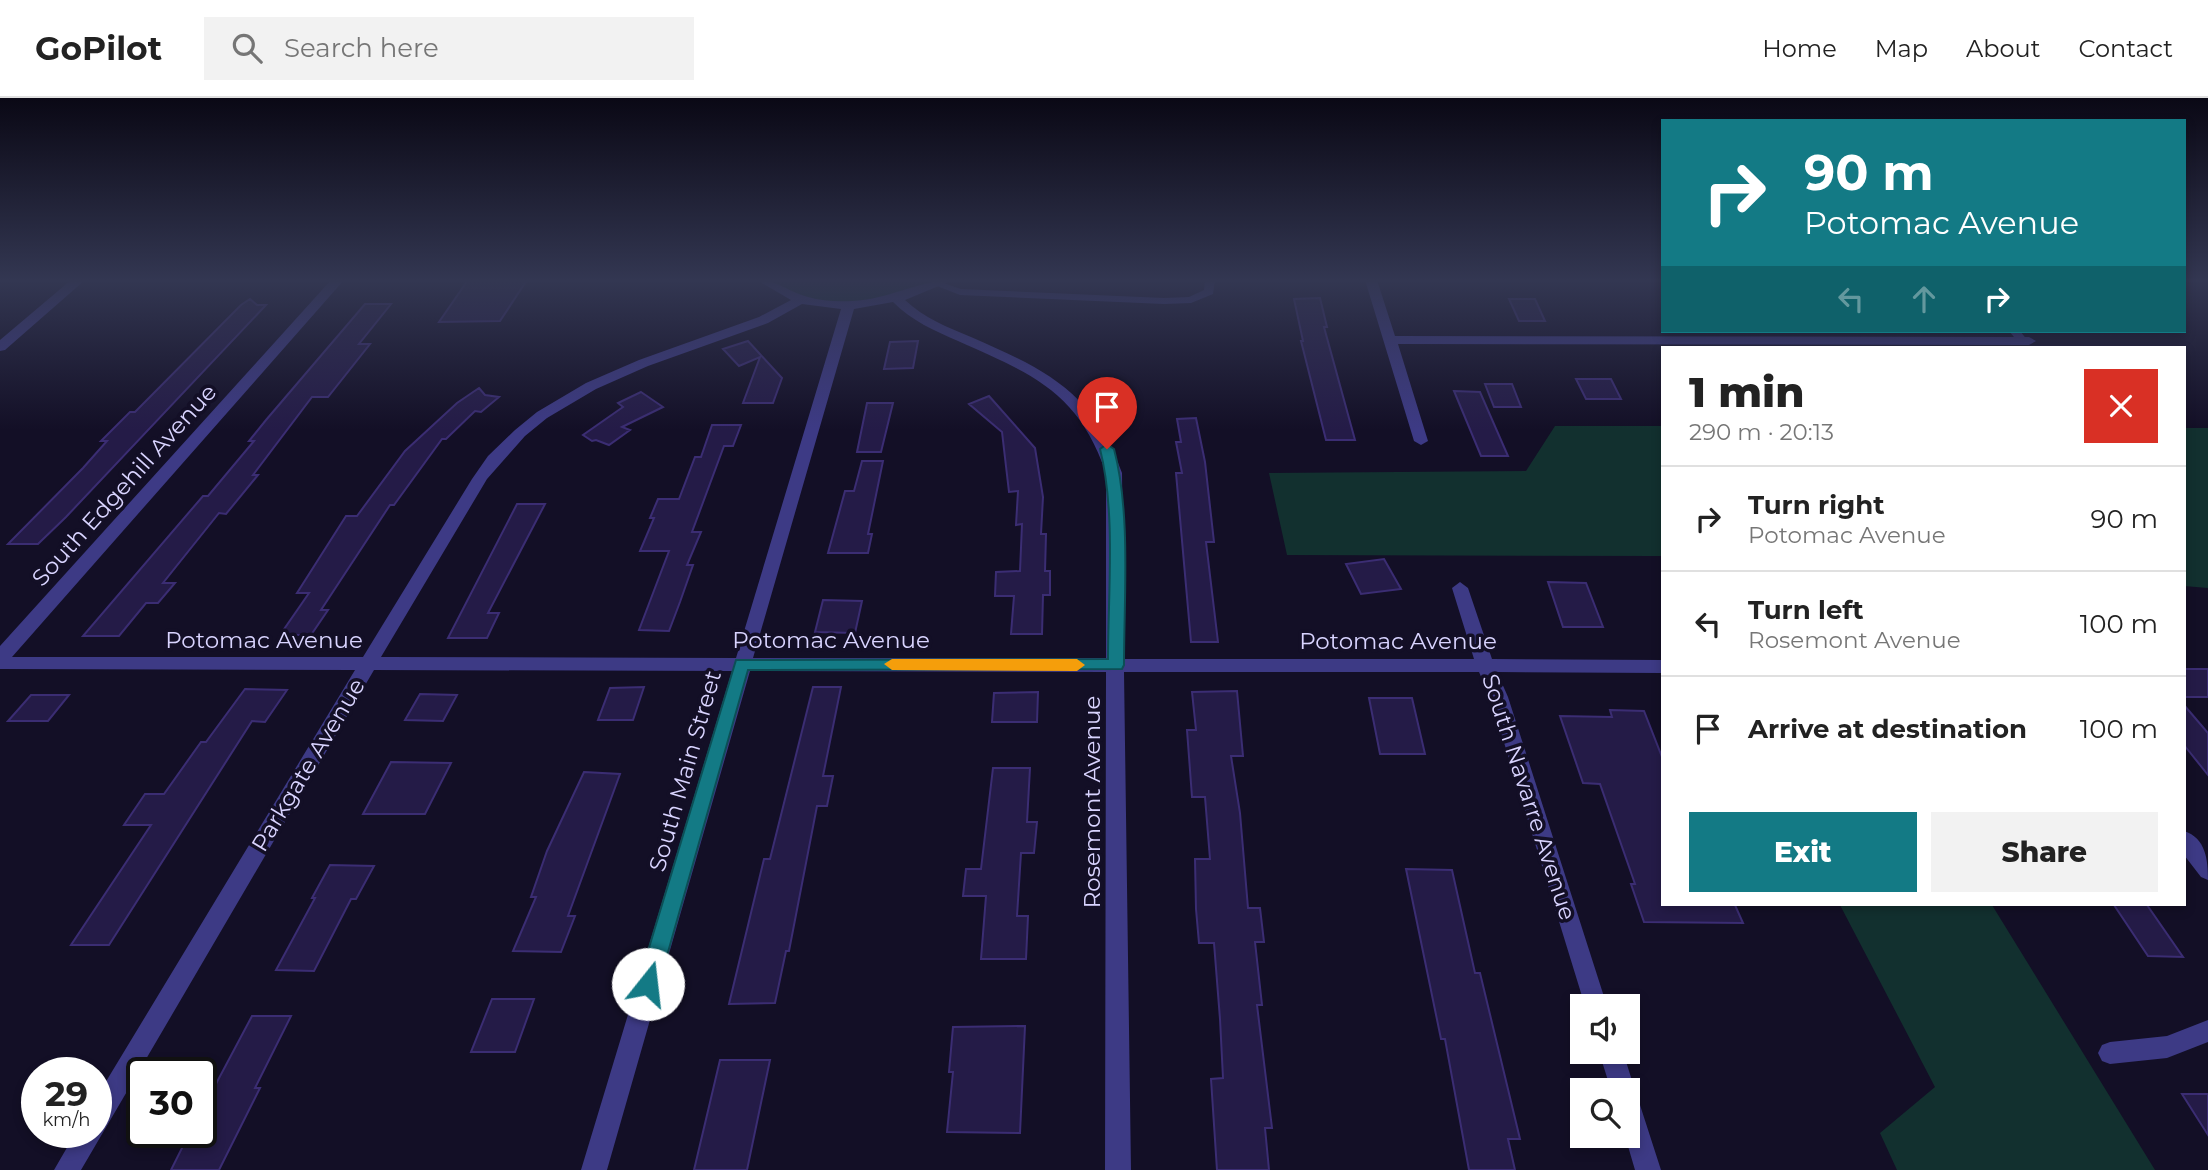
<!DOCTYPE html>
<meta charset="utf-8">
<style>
body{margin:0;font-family:Montserrat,sans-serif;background:#f2f2f2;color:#222;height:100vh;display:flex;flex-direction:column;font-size:26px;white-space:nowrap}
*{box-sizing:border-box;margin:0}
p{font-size:23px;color:#767676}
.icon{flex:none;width:38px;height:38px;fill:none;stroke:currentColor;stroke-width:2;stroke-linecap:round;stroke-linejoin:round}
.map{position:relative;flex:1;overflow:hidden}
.details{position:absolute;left:1661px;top:248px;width:525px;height:560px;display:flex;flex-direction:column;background:#fff;border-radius:0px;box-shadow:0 4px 10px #0003}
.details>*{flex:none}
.hud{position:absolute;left:1661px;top:21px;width:525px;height:214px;border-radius:0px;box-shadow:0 4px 10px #0003;background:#137a85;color:#fff;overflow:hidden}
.tools{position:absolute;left:1570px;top:896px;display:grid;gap:14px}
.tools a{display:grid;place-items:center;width:70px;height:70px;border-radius:0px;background:#fff;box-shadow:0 4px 10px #0003;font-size:35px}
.speed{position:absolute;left:21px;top:959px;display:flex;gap:14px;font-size:35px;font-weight:700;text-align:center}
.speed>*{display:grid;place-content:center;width:91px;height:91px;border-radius:50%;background:#fff;box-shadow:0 4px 10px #0003;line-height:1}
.speed small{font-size:18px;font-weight:400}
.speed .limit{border:4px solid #111;border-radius:10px;background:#fff;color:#111}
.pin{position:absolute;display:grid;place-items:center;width:60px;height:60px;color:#fff;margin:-72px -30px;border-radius:50% 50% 50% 0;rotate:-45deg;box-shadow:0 0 7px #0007}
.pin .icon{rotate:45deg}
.me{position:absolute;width:77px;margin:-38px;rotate:16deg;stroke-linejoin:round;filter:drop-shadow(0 0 5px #0008)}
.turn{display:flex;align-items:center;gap:24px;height:147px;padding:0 28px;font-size:32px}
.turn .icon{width:91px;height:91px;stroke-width:2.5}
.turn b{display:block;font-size:49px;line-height:60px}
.lanes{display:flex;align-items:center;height:66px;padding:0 28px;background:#0003;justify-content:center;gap:35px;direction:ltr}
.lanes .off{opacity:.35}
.round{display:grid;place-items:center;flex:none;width:74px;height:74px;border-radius:0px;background:#f2f2f2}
.overview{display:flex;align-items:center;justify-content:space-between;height:119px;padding:0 28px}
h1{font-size:42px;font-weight:800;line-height:52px}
.button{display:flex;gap:14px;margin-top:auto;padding:14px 28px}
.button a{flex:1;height:80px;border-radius:0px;background:#137a85;color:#fff;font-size:28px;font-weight:800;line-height:80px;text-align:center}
.button a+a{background:#f2f2f2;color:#222}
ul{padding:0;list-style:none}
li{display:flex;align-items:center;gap:21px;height:105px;padding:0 28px;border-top:2px solid #e0e0e0}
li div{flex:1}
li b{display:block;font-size:26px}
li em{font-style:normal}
header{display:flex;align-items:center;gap:42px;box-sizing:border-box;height:98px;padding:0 35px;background:#fff;border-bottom:2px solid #e0e0e0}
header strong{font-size:33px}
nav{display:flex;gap:38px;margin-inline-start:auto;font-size:24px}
.search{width:490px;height:63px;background:#f2f2f2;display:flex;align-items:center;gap:18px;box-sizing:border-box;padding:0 24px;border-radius:0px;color:#767676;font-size:26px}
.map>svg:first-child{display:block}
.green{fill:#12302f}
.building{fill:#241b47;stroke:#3b2d73;stroke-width:2}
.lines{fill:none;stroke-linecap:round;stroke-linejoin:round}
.service{fill:#3d3a85;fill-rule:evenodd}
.minor{fill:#3d3a85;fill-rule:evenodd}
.route{fill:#137a85;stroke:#0c4f56;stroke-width:2}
.slow{fill:#f59e0b}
.labels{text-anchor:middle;stroke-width:7;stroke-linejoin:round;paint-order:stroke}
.street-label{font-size:23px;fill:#d9d4ff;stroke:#130f26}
</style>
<header>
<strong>GoPilot</strong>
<div class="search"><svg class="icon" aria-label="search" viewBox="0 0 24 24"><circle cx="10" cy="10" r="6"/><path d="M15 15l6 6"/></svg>Search here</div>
<nav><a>Home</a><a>Map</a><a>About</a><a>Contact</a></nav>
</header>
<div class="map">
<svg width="2208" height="1072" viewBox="0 0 2208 1072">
<rect width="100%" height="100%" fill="#130f26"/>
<path class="green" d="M 763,182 L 947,182 L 916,195 L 830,207 L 769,187 Z
M 1555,328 L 1662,328 L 1662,458 L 1287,457 L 1269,375 L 1526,373 Z
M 2184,330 L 2208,330 L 2208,490 L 2184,488 Z
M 1840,807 L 1992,807 L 2155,1072 L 1897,1072 L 1880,1035 L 1935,989 Z"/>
<path class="building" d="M 468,182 L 527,182 L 500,223 L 439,224 Z
M 1320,200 L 1327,229 L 1324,229 L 1355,342 L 1326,342 L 1301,243 L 1303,243 L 1294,201 Z
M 250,201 L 257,207 L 266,207 L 66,419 L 38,446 L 8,446 L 83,370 L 107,343 L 101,343 L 130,314 L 135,314 L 241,207 Z
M 1509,201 L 1535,201 L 1545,223 L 1519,223 Z
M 365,206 L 391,206 L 359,246 L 370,246 L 328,299 L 312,299 L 253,377 L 258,377 L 226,416 L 219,415 L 163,485 L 175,485 L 158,505 L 146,505 L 119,538 L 83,538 L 203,398 L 208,398 L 254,343 L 249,343 L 266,322 Z
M 748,243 L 782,280 L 773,305 L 743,305 L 760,259 L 739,268 L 723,251 Z
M 918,243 L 913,270 L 884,271 L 890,244 Z
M 1576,281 L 1611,281 L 1621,301 L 1586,301 Z
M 1485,286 L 1512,286 L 1521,309 L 1494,309 Z
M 479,290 L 485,297 L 499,299 L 481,314 L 475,313 L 446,341 L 442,341 L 394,407 L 390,407 L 321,512 L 328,512 L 311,537 L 280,537 L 309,495 L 297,495 L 346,418 L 357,418 L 405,353 L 457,305 Z
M 1454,293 L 1480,294 L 1508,358 L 1481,358 Z
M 641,294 L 663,309 L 622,329 L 630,332 L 609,347 L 596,342 L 592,343 L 583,337 L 623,309 L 618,305 Z
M 989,298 L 1035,350 L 1043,399 L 1041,436 L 1046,436 L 1045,473 L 1050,473 L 1050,497 L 1043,497 L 1042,536 L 1011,536 L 1014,498 L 995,498 L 996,474 L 1020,473 L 1022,426 L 1016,427 L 1018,393 L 1009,394 L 1002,334 L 969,306 Z
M 867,305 L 893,305 L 881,354 L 857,354 Z
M 1196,320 L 1205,364 L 1214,444 L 1206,444 L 1218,544 L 1191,544 L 1176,375 L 1182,375 L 1176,344 L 1181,344 L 1177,321 Z
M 712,327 L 741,327 L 733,348 L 724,348 L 692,434 L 701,434 L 687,467 L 693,467 L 680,504 L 669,533 L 639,532 L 669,453 L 640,453 L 654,420 L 650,420 L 658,401 L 679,401 L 695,359 L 701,359 Z
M 862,363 L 883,363 L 868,436 L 872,436 L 868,455 L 828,455 L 845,393 L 854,393 Z
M 517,406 L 545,406 L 488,515 L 499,515 L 487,540 L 448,540 Z
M 1384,461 L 1401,491 L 1361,496 L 1346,466 Z
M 1548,484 L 1586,485 L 1603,529 L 1563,529 Z
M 823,502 L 862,503 L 855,535 L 815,534 Z
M 2184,571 L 2208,571 L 2208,599 L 2184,599 Z
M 644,589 L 633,622 L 598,622 L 610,590 Z
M 813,589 L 841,589 L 823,678 L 833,678 L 827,708 L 817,708 L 789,853 L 786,853 L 775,905 L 729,906 L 764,761 L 770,761 Z
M 245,591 L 287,592 L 265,624 L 252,623 L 109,847 L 71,847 L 151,727 L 124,727 L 145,696 L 164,696 L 201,644 L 206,644 Z
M 1237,593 L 1243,658 L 1231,658 L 1240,715 L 1248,810 L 1260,810 L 1264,844 L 1255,844 L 1262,907 L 1257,907 L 1272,1030 L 1265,1030 L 1269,1072 L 1217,1072 L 1211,981 L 1223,980 L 1220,921 L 1214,845 L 1199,845 L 1196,811 L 1195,761 L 1210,761 L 1205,699 L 1192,699 L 1187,632 L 1196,632 L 1192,594 Z
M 1038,594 L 1037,624 L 992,624 L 994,595 Z
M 420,596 L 457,597 L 443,623 L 405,622 Z
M 31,597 L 69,597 L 48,623 L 8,623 Z
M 1369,600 L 1412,600 L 1425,656 L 1380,656 Z
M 2184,607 L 2208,635 L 2208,677 L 2184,647 Z
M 1610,612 L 1644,613 L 1662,659 L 1662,807 L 1735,807 L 1743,825 L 1644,824 L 1631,786 L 1635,786 L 1600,686 L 1583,685 L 1560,618 L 1612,619 Z
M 391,664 L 451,665 L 425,716 L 363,716 Z
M 993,670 L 1030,670 L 1027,724 L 1037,724 L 1034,755 L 1021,755 L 1017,818 L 1028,818 L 1026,861 L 981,861 L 986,798 L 963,798 L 966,771 L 981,771 Z
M 584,674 L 620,676 L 568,818 L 575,818 L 561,854 L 513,853 L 536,799 L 531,799 L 547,753 Z
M 330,767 L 374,768 L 356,801 L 351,801 L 314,873 L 276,872 L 315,800 L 312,800 Z
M 1406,771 L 1452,772 L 1475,875 L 1480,875 L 1520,1041 L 1508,1041 L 1515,1072 L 1469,1072 L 1445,941 L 1441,941 Z
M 2114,807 L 2147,807 L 2183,859 L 2148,858 Z
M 492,901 L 534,901 L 515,954 L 471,954 Z
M 252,918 L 291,918 L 255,990 L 260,990 L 219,1072 L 171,1072 L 190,1034 L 201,1034 L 201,1014 Z
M 1025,928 L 1020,1035 L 947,1034 L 953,974 L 949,974 L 953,929 Z
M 720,962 L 770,962 L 747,1072 L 694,1072 Z
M 2182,996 L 2208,996 L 2208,1037 Z"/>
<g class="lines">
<path class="service" d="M 1205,182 L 1215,182 L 1213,196 L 1191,205 L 1164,206 L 960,197 L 932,186 L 937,183 L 961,191 L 1164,200 L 1189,199 L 1204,192 Z
M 2009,233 L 2020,233 L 2028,243 L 2023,246 L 2019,245 Z"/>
<path class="minor" d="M 71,182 L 85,182 L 5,252 L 0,253 L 0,242 Z
M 331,182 L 344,182 L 12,559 L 363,559 L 472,381 L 488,358 L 515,332 L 537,314 L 586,285 L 639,262 L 759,219 L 791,202 L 757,182 C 777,182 789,194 808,199 C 822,203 837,204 852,203 C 887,202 919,182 953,182 L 905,202 C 924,220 947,229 971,239 C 1046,272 1092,293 1122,375 L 1124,561 L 1474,561 L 1452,490 L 1460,484 L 1468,490 L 1492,561 L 1662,562 L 1662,575 L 1497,574 L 1508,599 L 1607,908 L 1585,908 L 1490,599 L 1479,574 L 1124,574 L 1131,1072 L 1105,1072 L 1106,574 L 750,573 L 607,1072 L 581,1072 L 732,573 L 374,572 L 81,1072 L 54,1072 L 76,1034 L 96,1034 L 96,1000 L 355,572 L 0,571 L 0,548 ZM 893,204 C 912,223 935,233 958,243 C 1032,276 1078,293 1106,375 L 1106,560 L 753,560 L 854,211 ZM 802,206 L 841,211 L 736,560 L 381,559 L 487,381 L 525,338 L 547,320 L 596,291 L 648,268 L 768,225 Z
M 1365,182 L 1377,182 L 1395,238 L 2029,239 L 2036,243 L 2029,247 L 1398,246 L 1428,343 L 1421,347 L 1414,343 Z
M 2184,733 C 2206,740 2208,762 2208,782 L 2201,779 L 2184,757 Z
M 2208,922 L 2208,944 L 2167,960 L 2110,966 L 2102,963 L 2098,955 L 2102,947 L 2110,944 L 2167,938 Z
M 1599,954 L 1623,954 L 1635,992 L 1633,997 L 1637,999 L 1640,1007 L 1661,1072 L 1635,1072 L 1625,1038 L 1628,1038 L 1628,992 L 1611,992 Z"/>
</g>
<linearGradient id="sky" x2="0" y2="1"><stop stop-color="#0a0815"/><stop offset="0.55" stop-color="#333752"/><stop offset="1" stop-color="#333752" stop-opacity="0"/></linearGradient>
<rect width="2208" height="332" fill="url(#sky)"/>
<path class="route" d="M 1107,346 L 1114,351 C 1131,415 1124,499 1124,567 L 1122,571 L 748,572 L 659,886 L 656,892 L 648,895 L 641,892 L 638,886 L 736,562 L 1108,561 C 1108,495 1116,414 1100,351 Z"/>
<path class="slow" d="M 892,561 L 1077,561 L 1085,567 L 1077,573 L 892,572 L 884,566 Z"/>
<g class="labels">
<g class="street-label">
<text transform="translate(124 387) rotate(-48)" y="8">South Edgehill Avenue</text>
<text x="264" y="550">Potomac Avenue</text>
<text x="831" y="550">Potomac Avenue</text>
<text x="1398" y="551">Potomac Avenue</text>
<text transform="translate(308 667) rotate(-59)" y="8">Parkgate Avenue</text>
<text transform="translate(685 673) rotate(-74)" y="8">South Main Street</text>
<text transform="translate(1529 699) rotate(72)" y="8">South Navarre Avenue</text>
<text transform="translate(1092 704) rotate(-90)" y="8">Rosemont Avenue</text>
</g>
</g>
</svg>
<div class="tools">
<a><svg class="icon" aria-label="sound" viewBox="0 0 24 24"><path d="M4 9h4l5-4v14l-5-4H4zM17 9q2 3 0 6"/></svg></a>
<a><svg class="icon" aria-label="search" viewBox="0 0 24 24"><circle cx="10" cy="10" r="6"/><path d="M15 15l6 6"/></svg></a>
</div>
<div class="speed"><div>29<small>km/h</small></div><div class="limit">30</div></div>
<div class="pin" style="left:1107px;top:351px;background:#d93025"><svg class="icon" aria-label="arrive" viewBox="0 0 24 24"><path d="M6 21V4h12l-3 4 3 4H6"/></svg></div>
<svg class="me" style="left:648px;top:886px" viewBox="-20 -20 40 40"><circle r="19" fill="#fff"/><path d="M0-13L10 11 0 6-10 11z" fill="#137a85"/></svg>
<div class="hud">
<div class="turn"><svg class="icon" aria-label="right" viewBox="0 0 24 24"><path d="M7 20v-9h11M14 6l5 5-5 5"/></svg><div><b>90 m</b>Potomac Avenue</div></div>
<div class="lanes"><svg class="icon off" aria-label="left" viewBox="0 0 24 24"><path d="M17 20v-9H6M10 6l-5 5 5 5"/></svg><svg class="icon off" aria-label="ahead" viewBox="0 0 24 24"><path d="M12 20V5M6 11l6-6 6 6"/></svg><svg class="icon" aria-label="right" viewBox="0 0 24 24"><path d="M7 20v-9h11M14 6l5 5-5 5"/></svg></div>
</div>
<section class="details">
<div class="overview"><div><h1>1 min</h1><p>290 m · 20:13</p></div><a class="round" style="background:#d93025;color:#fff"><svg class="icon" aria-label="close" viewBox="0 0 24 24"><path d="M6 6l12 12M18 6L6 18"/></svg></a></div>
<ul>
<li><svg class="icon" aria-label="right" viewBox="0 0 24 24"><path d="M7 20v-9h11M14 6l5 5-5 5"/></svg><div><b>Turn right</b><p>Potomac Avenue</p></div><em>90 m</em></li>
<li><svg class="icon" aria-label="left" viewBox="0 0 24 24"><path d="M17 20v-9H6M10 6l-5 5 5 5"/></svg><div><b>Turn left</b><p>Rosemont Avenue</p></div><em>100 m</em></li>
<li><svg class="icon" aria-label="arrive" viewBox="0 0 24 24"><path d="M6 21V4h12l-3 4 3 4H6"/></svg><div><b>Arrive at destination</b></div><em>100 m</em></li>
</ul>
<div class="button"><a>Exit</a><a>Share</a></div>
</section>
</div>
